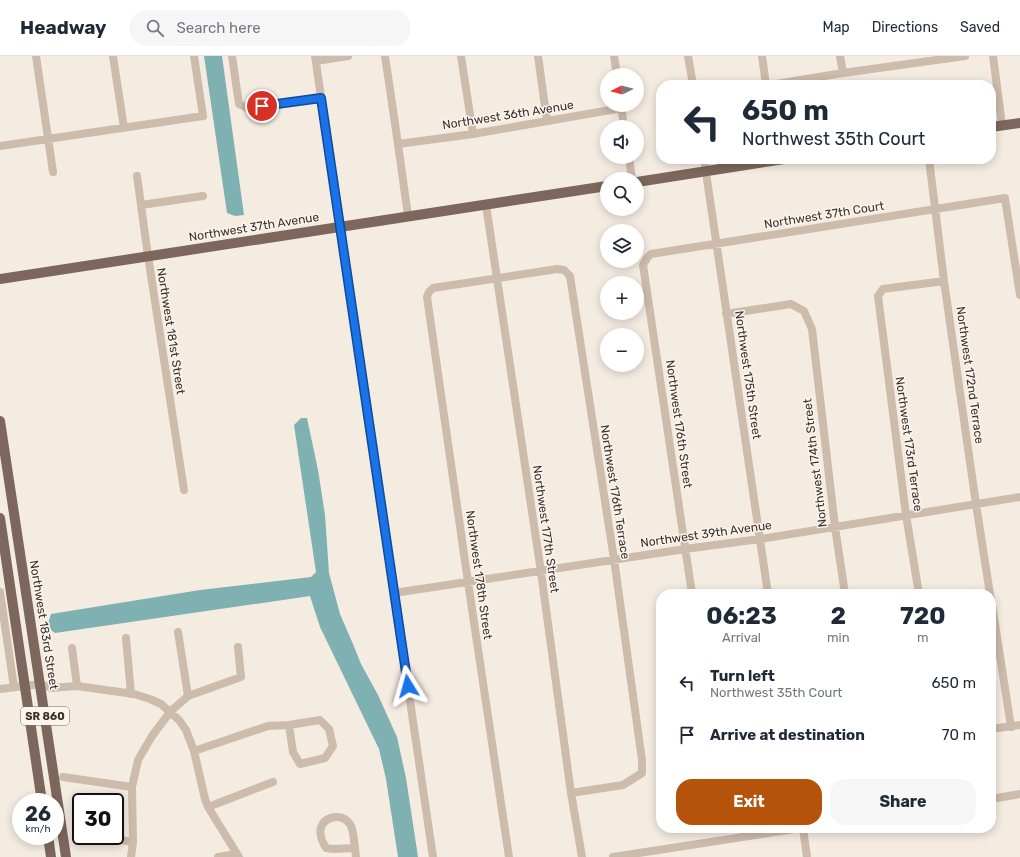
<!DOCTYPE html>
<meta charset="utf-8">
<style>
body{margin:0;font-family:Rubik,sans-serif;background:#f6f6f7;color:#1f2937;height:100vh;display:flex;flex-direction:column;font-size:15px;white-space:nowrap}
*{box-sizing:border-box;margin:0}
p{font-size:13px;color:#747a83}
.icon{flex:none;width:22px;height:22px;fill:none;stroke:currentColor;stroke-width:2;stroke-linecap:round;stroke-linejoin:round}
.map{position:relative;flex:1;overflow:hidden}
.side{position:absolute;left:656px;top:533px;width:340px;height:244px;display:flex;flex-direction:column;background:#fff;border-radius:16px;box-shadow:0 2px 10px #0003}
.side>*{flex:none}
.hud{position:absolute;left:656px;top:24px;width:340px;height:84px;border-radius:16px;box-shadow:0 2px 10px #0003;background:#fff;color:#1f2937;overflow:hidden}
.needle{width:26px;rotate:264deg}
.fabs{position:absolute;left:600px;top:12px;display:grid;gap:8px}
.fabs a{display:grid;place-items:center;width:44px;height:44px;border-radius:50%;background:#fff;box-shadow:0 2px 10px #0003;font-size:20px}
.speed{position:absolute;left:12px;top:737px;display:flex;gap:8px;font-size:20px;font-weight:700;text-align:center}
.speed>*{display:grid;place-content:center;width:52px;height:52px;border-radius:50%;background:#fff;box-shadow:0 2px 10px #0003;line-height:1}
.speed small{font-size:10px;font-weight:400}
.speed .limit{border:2px solid #111;border-radius:6px;background:#fff;color:#111}
.pin{position:absolute;display:grid;place-items:center;width:34px;height:34px;color:#fff;margin:-17px;border:2px solid #fff;border-radius:50%;box-shadow:0 1px 4px #0007}
.me{position:absolute;width:44px;margin:-22px;rotate:352deg;stroke-linejoin:round;filter:drop-shadow(0 0 3px #0008)}
.turn{display:flex;align-items:center;gap:14px;height:84px;padding:0 20px;font-size:18px}
.turn .icon{width:52px;height:52px;stroke-width:2.5}
.turn b{display:block;font-size:28px;line-height:34px}
.eta{display:flex;justify-content:space-evenly;align-items:center;height:68px;text-align:center}
.eta b{font-size:24px;font-weight:700;line-height:28px}
.action{display:flex;gap:8px;margin-top:auto;padding:8px 20px}
.action a{flex:1;height:46px;border-radius:16px;background:#b45309;color:#fff;font-size:16px;font-weight:700;line-height:46px;text-align:center}
.action a+a{background:#f6f6f7;color:#1f2937}
ul{padding:0;list-style:none}
li{display:flex;align-items:center;gap:12px;height:52px;padding:0 20px}
li div{flex:1}
li b{display:block;font-size:15px}
li em{font-style:normal}
header{display:flex;align-items:center;gap:24px;box-sizing:border-box;height:56px;padding:0 20px;background:#fff;border-bottom:1px solid #e0e1e3}
header strong{font-size:19px}
nav{display:flex;gap:22px;margin-inline-start:auto;font-size:14px}
.search{width:280px;height:36px;background:#f6f6f7;display:flex;align-items:center;gap:10px;box-sizing:border-box;padding:0 14px;border-radius:16px;color:#747a83;font-size:15px}
.map>svg:first-child{display:block}
.water{fill:#7fb0b2}
.lines{fill:none;stroke-linecap:round;stroke-linejoin:round}
.minor{stroke:#cdbbac;stroke-width:8}
.major{stroke:#7d675c;stroke-width:10}
.route-casing{stroke:#114b97;stroke-width:10}
.route{stroke:#1a73e8;stroke-width:7}
.labels{text-anchor:middle;stroke-width:3;stroke-linejoin:round;paint-order:stroke}
.shield{fill:#fbf5ee;stroke:#756b66;stroke-width:1}
.shield-label{font-size:11px;font-weight:bold;fill:#3b302b}
.street-label{font-size:12px;fill:#3b302b;stroke:#fbf5ee}
</style>
<header>
<strong>Headway</strong>
<div class="search"><svg class="icon" aria-label="search" viewBox="0 0 24 24"><circle cx="10" cy="10" r="6"/><path d="M15 15l6 6"/></svg>Search here</div>
<nav><a>Map</a><a>Directions</a><a>Saved</a></nav>
</header>
<div class="map">
<svg width="1020" height="801" viewBox="0 0 1020 801">
<rect width="100%" height="100%" fill="#f4ebe1"/>
<path class="water" d="M 204,0 L 222,0 L 244,159 L 235,160 L 227,157 Z
M 301,362 L 307,362 L 318,414 L 325,459 L 329,517 L 340,558 L 353,588 L 361,608 L 378,639 L 397,681 L 406,722 L 418,801 L 398,801 L 386,723 L 379,693 L 320,571 L 310,540 L 55,577 L 52,575 L 48,568 L 51,558 L 200,534 L 311,521 L 316,516 L 294,369 Z"/>
<g class="lines">
<path class="minor" d="M 36,0 L 53,116
M 113,0 L 124,72
M 232,0 L 239,48 L 247,52 L 321,42
M 315,0 L 433,801
M 385,0 L 398,88 L 408,160
M 461,0 L 473,78
M 538,0 L 547,65
M 614,0 L 617,19
M 688,0 L 693,29
M 762,0 L 766,29
M 840,0 L 843,17
M 993,0 L 1002,69
M 316,5 L 348,0
M 770,29 L 843,17 L 965,0
M 621,49 L 624,71
M 398,88 L 473,78 L 622,52
M 0,90 L 203,60 L 194,0
M 629,101 L 632,123
M 704,103 L 768,538
M 929,103 L 944,225 L 976,448 L 990,538
M 137,120 L 148,200 L 184,434
M 141,149 L 203,140
M 486,149 L 541,516 L 571,737 L 582,801
M 726,258 L 791,248 L 804,255 L 812,273 L 835,471 L 845,538
M 0,536 L 14,631
M 394,537 L 685,493 L 760,483 L 1020,441
M 692,538 L 643,209 L 647,202 L 651,198 L 1005,142 L 1020,239
M 919,538 L 906,459 L 878,240 L 883,233 L 944,225
M 991,542 L 1011,671
M 178,576 L 188,640
M 126,582 L 131,638
M 72,592 L 77,630
M 0,633 L 40,628 L 51,632 L 77,630 L 134,638 L 150,643 L 161,648 L 179,664 L 186,674 L 194,695 L 205,743 L 208,751 L 239,801
M 320,664 L 329,673 L 333,690 L 325,702 L 300,708 L 293,696 L 289,669 Z
M 991,673 L 1020,669
M 194,695 L 268,670 L 289,669
M 63,721 L 132,731
M 991,743 L 1020,738
M 208,751 L 273,726
M 803,772 L 807,801
M 79,777 L 81,778
M 96,780 L 133,786
M 355,792 L 333,793 L 326,792 C 324,788 321,784 321,780 C 316,762 342,753 351,770 C 354,776 355,794 356,801
M 131,801 L 133,786 L 132,731 L 138,704 L 152,680 L 170,656 L 188,640 L 241,621 L 238,591
M 218,801 L 237,798
M 509,801 L 468,526 L 427,241 L 429,236 L 433,232 L 557,213 L 564,214 L 570,220 L 614,503 L 642,704 L 642,717 L 623,729 L 571,737
M 613,801 L 801,772"/>
<path class="major" d="M 991,71 L 1020,67
M 637,126 L 784,103
M 0,223 L 607,130
M 0,365 L 66,801
M 0,462 L 42,746
M 48,780 L 51,801"/>
</g>
<g class="lines">
<g class="route-casing">
<path id="route" d="M 262,50 L 321,42 L 408,630"/>
</g>
<use href="#route" class="route"/>
</g>
<g class="labels">
<rect class="shield" x="21" y="651" width="48" height="18" rx="3"/>
<g class="shield-label">
<text x="45" y="664">SR 860</text>
</g>
<g class="street-label">
<text transform="translate(508 59) rotate(-9)" y="4">Northwest 36th Avenue</text>
<text transform="translate(824 159) rotate(-9)" y="4">Northwest 37th Court</text>
<text transform="translate(254 171) rotate(-9)" y="4">Northwest 37th Avenue</text>
<text transform="translate(171 275) rotate(81)" y="4">Northwest 181st Street</text>
<text transform="translate(748 319) rotate(82)" y="4">Northwest 175th Street</text>
<text transform="translate(970 319) rotate(82)" y="4">Northwest 172nd Terrace</text>
<text transform="translate(679 368) rotate(82)" y="4">Northwest 176th Street</text>
<text transform="translate(909 388) rotate(82)" y="4">Northwest 173rd Terrace</text>
<text transform="translate(815 407) rotate(-97)" y="4">Northwest 174th Street</text>
<text transform="translate(615 436) rotate(81)" y="4">Northwest 176th Terrace</text>
<text transform="translate(546 473) rotate(82)" y="4">Northwest 177th Street</text>
<text transform="translate(706 478) rotate(-8)" y="4">Northwest 39th Avenue</text>
<text transform="translate(479 519) rotate(82)" y="4">Northwest 178th Street</text>
<text transform="translate(44 569) rotate(81)" y="4">Northwest 183rd Street</text>
</g>
</g>
</svg>
<div class="fabs">
<a><svg class="needle" viewBox="-14 -14 28 28"><path d="M0-13l5 13h-10z" fill="#e53935"/><path d="M0 13l5-13h-10z" fill="#747a83"/></svg></a>
<a><svg class="icon" aria-label="sound" viewBox="0 0 24 24"><path d="M4 9h4l5-4v14l-5-4H4zM17 9q2 3 0 6"/></svg></a>
<a><svg class="icon" aria-label="search" viewBox="0 0 24 24"><circle cx="10" cy="10" r="6"/><path d="M15 15l6 6"/></svg></a>
<a><svg class="icon" aria-label="layers" viewBox="0 0 24 24"><path d="M12 4l9 5-9 5-9-5zM3 14l9 5 9-5"/></svg></a>
<a>+</a>
<a>−</a>
</div>
<div class="speed"><div>26<small>km/h</small></div><div class="limit">30</div></div>
<div class="pin" style="left:262px;top:50px;background:#d93025"><svg class="icon" aria-label="arrive" viewBox="0 0 24 24"><path d="M6 21V4h12l-3 4 3 4H6"/></svg></div>
<svg class="me" style="left:408px;top:630px" viewBox="-20 -20 40 40"><path d="M0-17L14 15 0 8-14 15z" fill="#1a73e8" stroke="#fff" stroke-width="4"/></svg>
<div class="hud">
<div class="turn"><svg class="icon" aria-label="left" viewBox="0 0 24 24"><path d="M17 20v-9H6M10 6l-5 5 5 5"/></svg><div><b>650 m</b>Northwest 35th Court</div></div>
</div>
<section class="side">
<div class="eta">
<div><b>06:23</b><p>Arrival</p></div>
<div><b>2</b><p>min</p></div>
<div><b>720</b><p>m</p></div>
</div>
<ul>
<li><svg class="icon" aria-label="left" viewBox="0 0 24 24"><path d="M17 20v-9H6M10 6l-5 5 5 5"/></svg><div><b>Turn left</b><p>Northwest 35th Court</p></div><em>650 m</em></li>
<li><svg class="icon" aria-label="arrive" viewBox="0 0 24 24"><path d="M6 21V4h12l-3 4 3 4H6"/></svg><div><b>Arrive at destination</b></div><em>70 m</em></li>
</ul>
<div class="action"><a>Exit</a><a>Share</a></div>
</section>
</div>
